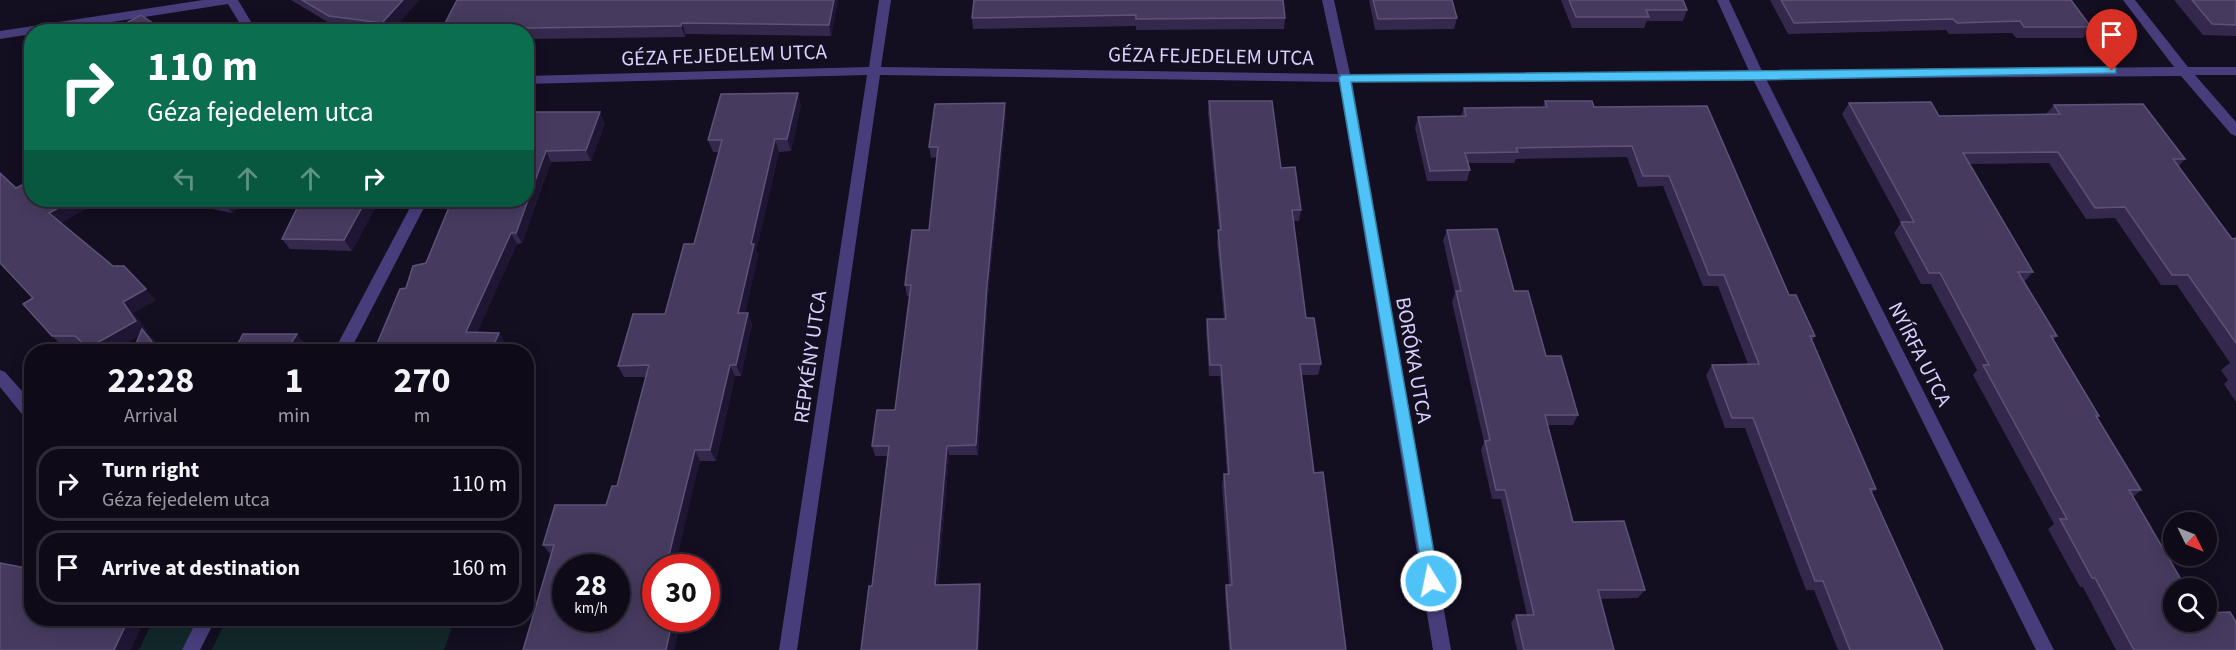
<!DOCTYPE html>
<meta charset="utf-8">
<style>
body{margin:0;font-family:"Source Sans 3",sans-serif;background:#1c1825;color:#f1f3f6;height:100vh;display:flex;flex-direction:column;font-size:22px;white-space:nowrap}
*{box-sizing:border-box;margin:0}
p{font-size:20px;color:#9b9aa2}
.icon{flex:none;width:33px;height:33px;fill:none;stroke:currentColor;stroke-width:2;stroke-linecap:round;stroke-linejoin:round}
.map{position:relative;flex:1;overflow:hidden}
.panel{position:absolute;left:24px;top:344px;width:510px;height:282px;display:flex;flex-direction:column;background:#0e0a18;border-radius:24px;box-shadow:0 3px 15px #0003,0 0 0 2px #2e2b37}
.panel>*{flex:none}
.guide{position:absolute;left:24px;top:24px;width:510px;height:183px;border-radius:24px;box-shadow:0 3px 15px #0003,0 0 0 2px #2e2b37;background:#0b6e4f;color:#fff;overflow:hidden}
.needle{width:39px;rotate:133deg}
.controls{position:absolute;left:2163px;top:512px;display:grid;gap:12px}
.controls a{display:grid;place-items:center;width:54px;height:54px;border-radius:50%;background:#0e0a18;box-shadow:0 3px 15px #0003,0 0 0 2px #2e2b37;font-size:30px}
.speed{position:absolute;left:552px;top:554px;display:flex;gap:12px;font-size:30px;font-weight:700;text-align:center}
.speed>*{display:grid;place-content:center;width:78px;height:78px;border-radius:50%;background:#0e0a18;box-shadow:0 3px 15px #0003,0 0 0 2px #2e2b37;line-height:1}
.speed small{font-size:15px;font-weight:400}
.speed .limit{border:9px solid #d22;background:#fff;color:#111}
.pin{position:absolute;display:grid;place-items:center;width:51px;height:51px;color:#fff;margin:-62px -26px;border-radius:50% 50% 50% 0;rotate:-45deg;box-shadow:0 0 6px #0007}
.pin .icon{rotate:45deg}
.me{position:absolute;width:66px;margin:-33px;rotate:350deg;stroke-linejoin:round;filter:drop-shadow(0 0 4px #0008)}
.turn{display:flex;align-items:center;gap:21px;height:126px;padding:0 24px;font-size:27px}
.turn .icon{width:78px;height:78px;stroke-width:2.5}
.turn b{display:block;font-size:42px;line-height:51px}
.lanes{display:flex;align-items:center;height:57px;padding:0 24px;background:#0003;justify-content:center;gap:30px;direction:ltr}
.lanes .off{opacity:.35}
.eta{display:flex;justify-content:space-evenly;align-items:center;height:102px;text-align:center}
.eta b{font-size:36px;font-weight:700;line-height:42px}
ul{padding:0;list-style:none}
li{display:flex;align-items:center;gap:18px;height:75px;margin:0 12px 9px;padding:0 12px;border:3px solid #2e2b37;border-radius:24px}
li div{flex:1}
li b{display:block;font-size:22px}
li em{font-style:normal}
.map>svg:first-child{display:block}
.green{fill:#122729}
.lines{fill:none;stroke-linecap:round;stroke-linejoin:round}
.minor{fill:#473d7b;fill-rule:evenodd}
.wall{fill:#34294c}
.shaded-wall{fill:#1f1633}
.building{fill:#463b5f;stroke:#5d5278;stroke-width:1.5;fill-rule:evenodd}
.route{fill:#4fc3f7;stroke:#337fa1;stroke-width:1.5}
.labels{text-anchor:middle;stroke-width:6;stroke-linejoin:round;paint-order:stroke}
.street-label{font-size:21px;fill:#dbd0fc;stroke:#130e20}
</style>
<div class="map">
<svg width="2236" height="650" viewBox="0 0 2236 650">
<rect width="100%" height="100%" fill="#130e20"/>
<path class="green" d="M 154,618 L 207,618 L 191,650 L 139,650 Z
M 227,618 L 455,618 L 444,650 L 212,650 Z"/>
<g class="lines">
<path class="minor" d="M 203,0 L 238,0 L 257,32 L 245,32 L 228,4 L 48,32 L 32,32 L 32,34 L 0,39 L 0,31 Z
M 879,0 L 891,0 L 881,67 L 1338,74 L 1322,0 L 1334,0 L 1350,74 L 1749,71 L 1717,0 L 1729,0 L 1762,71 L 2174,67 L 2123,0 L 2135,0 L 2188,67 L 2236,67 L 2236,75 L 2195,75 L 2236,122 L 2236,136 L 2231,134 L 2181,76 L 1766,79 L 2054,650 L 2036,650 L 1753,79 L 1352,82 L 1451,650 L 1433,650 L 1339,82 L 880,75 L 797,650 L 779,650 L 867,75 L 526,84 L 526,76 L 869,67 Z
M 414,200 L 428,200 L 350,351 L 334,351 Z
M 0,370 L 5,372 L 32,402 L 32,420 L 26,419 L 0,387 Z
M 198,618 L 216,618 L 200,650 L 182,650 Z"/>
</g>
<path class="wall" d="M 291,0 L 419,0 L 391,32 L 368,32 L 336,27 Z
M 838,0 L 831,36 L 686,34 L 685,37 L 526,39 L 526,32 L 444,32 L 442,29 Z
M 974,0 L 1285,18 L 1284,29 L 1136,30 L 1136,26 L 973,29 L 972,18 Z
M 1369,0 L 1452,0 L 1457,18 L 1454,29 L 1375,30 Z
M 1561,0 L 1683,0 L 1687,10 L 1683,21 L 1647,21 L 1644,28 L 1572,28 Z
M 1770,0 L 2071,0 L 2091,27 L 2083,38 L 2016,38 L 2012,33 L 1949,34 L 1946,30 L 1788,34 Z
M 2174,0 L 2236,0 L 2236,36 L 2203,35 Z
M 1209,101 L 1281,168 L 1301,210 L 1299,221 L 1293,221 L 1306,318 L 1321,364 L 1318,375 L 1302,375 L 1314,473 L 1346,650 L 1229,650 L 1225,594 L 1226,585 L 1229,585 L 1222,484 L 1224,474 L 1227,474 L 1220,376 L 1209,376 L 1206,330 L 1207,319 L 1224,319 L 1217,242 L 1219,230 L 1208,113 Z
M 1545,101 L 1594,107 L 1707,106 L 1789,295 L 1815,336 L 1812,341 L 1876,489 L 1872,493 L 1943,650 L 1838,650 L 1814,590 L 1806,590 L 1745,428 L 1725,428 L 1706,375 L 1712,365 L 1748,364 L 1718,286 L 1703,286 L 1663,186 L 1638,187 L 1627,157 L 1516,159 L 1514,163 L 1468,163 L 1470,170 L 1467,181 L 1427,181 L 1415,128 L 1418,117 L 1461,116 L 1464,108 L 1543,107 Z
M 1849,103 L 1939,116 L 2046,114 L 2054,105 L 2185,159 L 2178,167 L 2232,239 L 2236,238 L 2236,402 L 2224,384 L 2228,380 L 2221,370 L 2230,363 L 2177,285 L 2161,285 L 2115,218 L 2086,219 L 2049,163 L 1969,164 L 2033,272 L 2024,282 L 2057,336 L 2053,340 L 2099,416 L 2097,418 L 2141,490 L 2133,497 L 2174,588 L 2236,650 L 2116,650 L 2083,587 L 2080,587 L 2048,529 L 2054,524 L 1973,375 L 1977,370 L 1931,284 L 1921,284 L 1894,233 L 1901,223 L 1842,114 Z
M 801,105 L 791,151 L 779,152 L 756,251 L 758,255 L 745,313 L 748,313 L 752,324 L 741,376 L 735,376 L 716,461 L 700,461 L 656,618 L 681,618 L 674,650 L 551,555 L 543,545 L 606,505 L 617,486 L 646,377 L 624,377 L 618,366 L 665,314 L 694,244 L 719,152 L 713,152 L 708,140 Z
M 526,112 L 605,123 L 591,161 L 551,162 L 522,243 L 517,244 L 477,332 L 499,333 L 506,344 L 503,351 L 406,288 L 426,263 Z
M 1006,114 L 988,295 L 978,455 L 949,455 L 938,585 L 982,593 L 872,586 L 888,456 L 875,456 L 872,446 L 895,410 L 909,296 L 907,296 L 905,285 L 929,230 L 937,157 L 931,158 L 929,147 Z
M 16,188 L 32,200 L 76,200 L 85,209 L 61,223 L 113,266 L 156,300 L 133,313 L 147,331 L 146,332 L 153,339 L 162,351 L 133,351 L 140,335 L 112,351 L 91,351 L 86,347 L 64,347 L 52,336 L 33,298 Z
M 187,200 L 244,200 L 232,213 L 192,205 Z
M 301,200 L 379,200 L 352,251 L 290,249 L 282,239 Z
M 1447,230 L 1514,291 L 1546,356 L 1578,415 L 1573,425 L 1548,425 L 1573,522 L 1645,590 L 1638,598 L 1601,599 L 1614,650 L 1517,650 L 1511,623 L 1516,615 L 1527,615 L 1501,499 L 1492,499 L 1481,450 L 1484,442 L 1452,302 L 1455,293 L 1443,240 Z"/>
<path class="shaded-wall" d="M 403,0 L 419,0 L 391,32 L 387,32 L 382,23 Z
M 834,0 L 838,0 L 831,36 L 829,25 Z
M 682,23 L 686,34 L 685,37 L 681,26 Z
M 798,93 L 801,105 L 791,151 L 787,139 Z
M 1005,103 L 1006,114 L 988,295 L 978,455 L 976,445 L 987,285 Z
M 600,112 L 605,123 L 591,161 L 586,150 Z
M 775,139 L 779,152 L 756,251 L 758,255 L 743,324 L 738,313 L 751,244 Z
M 546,151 L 551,162 L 522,243 L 516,233 Z
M 73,200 L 76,200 L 85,209 L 59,224 L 49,213 Z
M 225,200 L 244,200 L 232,213 L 223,202 Z
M 366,200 L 379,200 L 352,251 L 344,240 Z
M 511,233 L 517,244 L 473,342 L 466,332 Z
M 124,266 L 156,300 L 133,313 L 147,331 L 146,332 L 153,339 L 162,351 L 159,351 L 145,332 L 112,351 L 91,351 L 88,348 L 123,302 Z
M 748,313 L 752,324 L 741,376 L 736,365 Z
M 499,333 L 506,344 L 503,351 L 491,351 Z
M 297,334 L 305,344 L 301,351 L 286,351 Z
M 730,365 L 735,376 L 716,461 L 710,450 Z
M 947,446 L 949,455 L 937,594 L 935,585 Z
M 695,450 L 700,461 L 675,567 L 666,567 Z
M 980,584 L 982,593 L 979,650 L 977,650 Z
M 129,618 L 145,618 L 131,650 L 114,650 Z
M 673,618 L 681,618 L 674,650 L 666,650 Z"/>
<path class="building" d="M 302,0 L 403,0 L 382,23 L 329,16 Z
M 457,0 L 834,0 L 829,25 L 682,23 L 681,26 L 442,29 Z
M 974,0 L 1283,0 L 1285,18 L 1136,19 L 1136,15 L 972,18 Z
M 1373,0 L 1452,0 L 1457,18 L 1378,19 Z
M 1569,0 L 1683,0 L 1687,10 L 1646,10 L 1649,17 L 1576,17 Z
M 1781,0 L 2071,0 L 2091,27 L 2024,27 L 2020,21 L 1957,23 L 1953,19 L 1794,23 Z
M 2192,0 L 2236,0 L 2236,25 L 2212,24 Z
M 141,15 L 166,32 L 109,32 Z
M 798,93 L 787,139 L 775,139 L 751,244 L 754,244 L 738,313 L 748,313 L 736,365 L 730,365 L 710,450 L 695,450 L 666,567 L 656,567 L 656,618 L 673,618 L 666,650 L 523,650 L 554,545 L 543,545 L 555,505 L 606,505 L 612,486 L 617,486 L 649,365 L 618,366 L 633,314 L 665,314 L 684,244 L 694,244 L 722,140 L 708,140 L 721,94 ZM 566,567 L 616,567 L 616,618 L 566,618 Z
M 1209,101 L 1272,101 L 1281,168 L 1295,167 L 1301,210 L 1292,210 L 1306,318 L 1314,318 L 1321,364 L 1300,364 L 1314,473 L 1323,472 L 1346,650 L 1231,650 L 1226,585 L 1232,585 L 1224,474 L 1229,474 L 1221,365 L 1210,365 L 1207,319 L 1226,319 L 1218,230 L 1221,230 Z
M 1545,101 L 1592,101 L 1594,107 L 1707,106 L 1789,295 L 1796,295 L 1815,336 L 1810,336 L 1876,489 L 1870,489 L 1943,650 L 1850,650 L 1823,581 L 1815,581 L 1753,418 L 1732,418 L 1712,365 L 1759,364 L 1724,275 L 1709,275 L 1669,176 L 1643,176 L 1632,146 L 1516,148 L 1518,152 L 1465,153 L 1470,170 L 1430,171 L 1418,117 L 1466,116 L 1464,108 L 1547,107 Z
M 1931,102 L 1939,116 L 2060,114 L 2054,105 L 2143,104 L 2185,159 L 2173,159 L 2232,239 L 2236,238 L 2236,343 L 2188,275 L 2172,275 L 2125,207 L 2095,208 L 2058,152 L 1963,153 L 2033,272 L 2018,272 L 2057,336 L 2051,336 L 2099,416 L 2096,416 L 2141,490 L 2129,490 L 2186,588 L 2174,588 L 2174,621 L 2206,621 L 2206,613 L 2230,612 L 2236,622 L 2236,650 L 2134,650 L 2095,578 L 2092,578 L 2060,519 L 2067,519 L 1983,365 L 1989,365 L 1940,273 L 1929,273 L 1901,222 L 1914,222 L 1849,103 Z
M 1005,103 L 987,285 L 976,445 L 947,446 L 935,585 L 980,584 L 977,650 L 861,650 L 869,586 L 872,586 L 889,446 L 872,446 L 877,410 L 895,410 L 911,285 L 905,285 L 912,230 L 929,230 L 938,147 L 929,147 L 935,104 Z
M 526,112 L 600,112 L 586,150 L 546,151 L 516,233 L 511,233 L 466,332 L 499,333 L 491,351 L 374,351 L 400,289 L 406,288 L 413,266 L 426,263 L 452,200 L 526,200 Z
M 0,173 L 16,188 L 32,180 L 32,200 L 73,200 L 49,213 L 113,266 L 124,266 L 146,289 L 123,302 L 136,321 L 88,348 L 75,336 L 52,336 L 23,304 L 33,298 L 0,263 Z
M 210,200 L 225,200 L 223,202 Z
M 301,200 L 366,200 L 344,240 L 282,239 Z
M 1497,229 L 1514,291 L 1528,291 L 1546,356 L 1561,356 L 1578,415 L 1545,415 L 1573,522 L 1624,521 L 1645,590 L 1598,590 L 1614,650 L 1524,650 L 1516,615 L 1534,615 L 1505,490 L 1496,490 L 1485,441 L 1490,440 L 1456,291 L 1461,291 L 1447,230 Z
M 142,329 L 159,351 L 133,351 Z
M 243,334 L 297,334 L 286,351 L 234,351 Z
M 0,563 L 32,569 L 32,618 L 129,618 L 114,650 L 0,650 Z"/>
<path class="route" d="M 2112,67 L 2116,68 L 2116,73 L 1758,80 L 1351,82 L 1439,581 L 1436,587 L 1431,589 L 1425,587 L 1339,78 L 1341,75 Z"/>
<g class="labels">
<g class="street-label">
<text transform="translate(724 55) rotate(-2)" y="7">GÉZA FEJEDELEM UTCA</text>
<text transform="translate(1211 56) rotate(1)" y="7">GÉZA FEJEDELEM UTCA</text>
<text transform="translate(1920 354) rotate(63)" y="7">NYÍRFA UTCA</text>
<text transform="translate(810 357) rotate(-82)" y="7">REPKÉNY UTCA</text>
<text transform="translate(1414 360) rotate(80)" y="7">BORÓKA UTCA</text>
</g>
</g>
</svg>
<div class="controls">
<a><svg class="needle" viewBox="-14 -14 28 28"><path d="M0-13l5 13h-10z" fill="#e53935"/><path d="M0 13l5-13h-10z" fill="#9b9aa2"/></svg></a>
<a><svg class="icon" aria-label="search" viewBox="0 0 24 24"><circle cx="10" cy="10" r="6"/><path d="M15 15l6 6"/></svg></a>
</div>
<div class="speed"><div>28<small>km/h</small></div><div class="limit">30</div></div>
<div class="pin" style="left:2112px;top:71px;background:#d93025"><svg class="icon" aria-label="arrive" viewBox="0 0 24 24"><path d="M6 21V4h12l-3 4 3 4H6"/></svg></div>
<svg class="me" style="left:1431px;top:581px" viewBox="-20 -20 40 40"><circle r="17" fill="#4fc3f7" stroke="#fff" stroke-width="3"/><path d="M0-11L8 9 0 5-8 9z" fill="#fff"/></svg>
<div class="guide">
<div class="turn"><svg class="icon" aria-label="right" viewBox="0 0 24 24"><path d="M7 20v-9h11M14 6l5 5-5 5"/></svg><div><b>110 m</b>Géza fejedelem utca</div></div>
<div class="lanes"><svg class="icon off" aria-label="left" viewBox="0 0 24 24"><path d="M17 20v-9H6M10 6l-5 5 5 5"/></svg><svg class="icon off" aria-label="ahead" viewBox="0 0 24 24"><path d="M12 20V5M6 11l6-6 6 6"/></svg><svg class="icon off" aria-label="ahead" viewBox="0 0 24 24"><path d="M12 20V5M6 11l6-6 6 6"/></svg><svg class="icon" aria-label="right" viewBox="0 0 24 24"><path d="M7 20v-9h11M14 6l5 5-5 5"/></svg></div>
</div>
<section class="panel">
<div class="eta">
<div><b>22:28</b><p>Arrival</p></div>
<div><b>1</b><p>min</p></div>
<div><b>270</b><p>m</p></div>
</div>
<ul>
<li><svg class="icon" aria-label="right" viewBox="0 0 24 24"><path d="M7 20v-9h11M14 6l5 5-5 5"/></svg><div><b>Turn right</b><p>Géza fejedelem utca</p></div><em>110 m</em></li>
<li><svg class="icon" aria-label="arrive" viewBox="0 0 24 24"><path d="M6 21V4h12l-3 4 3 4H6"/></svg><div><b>Arrive at destination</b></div><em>160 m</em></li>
</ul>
</section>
</div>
